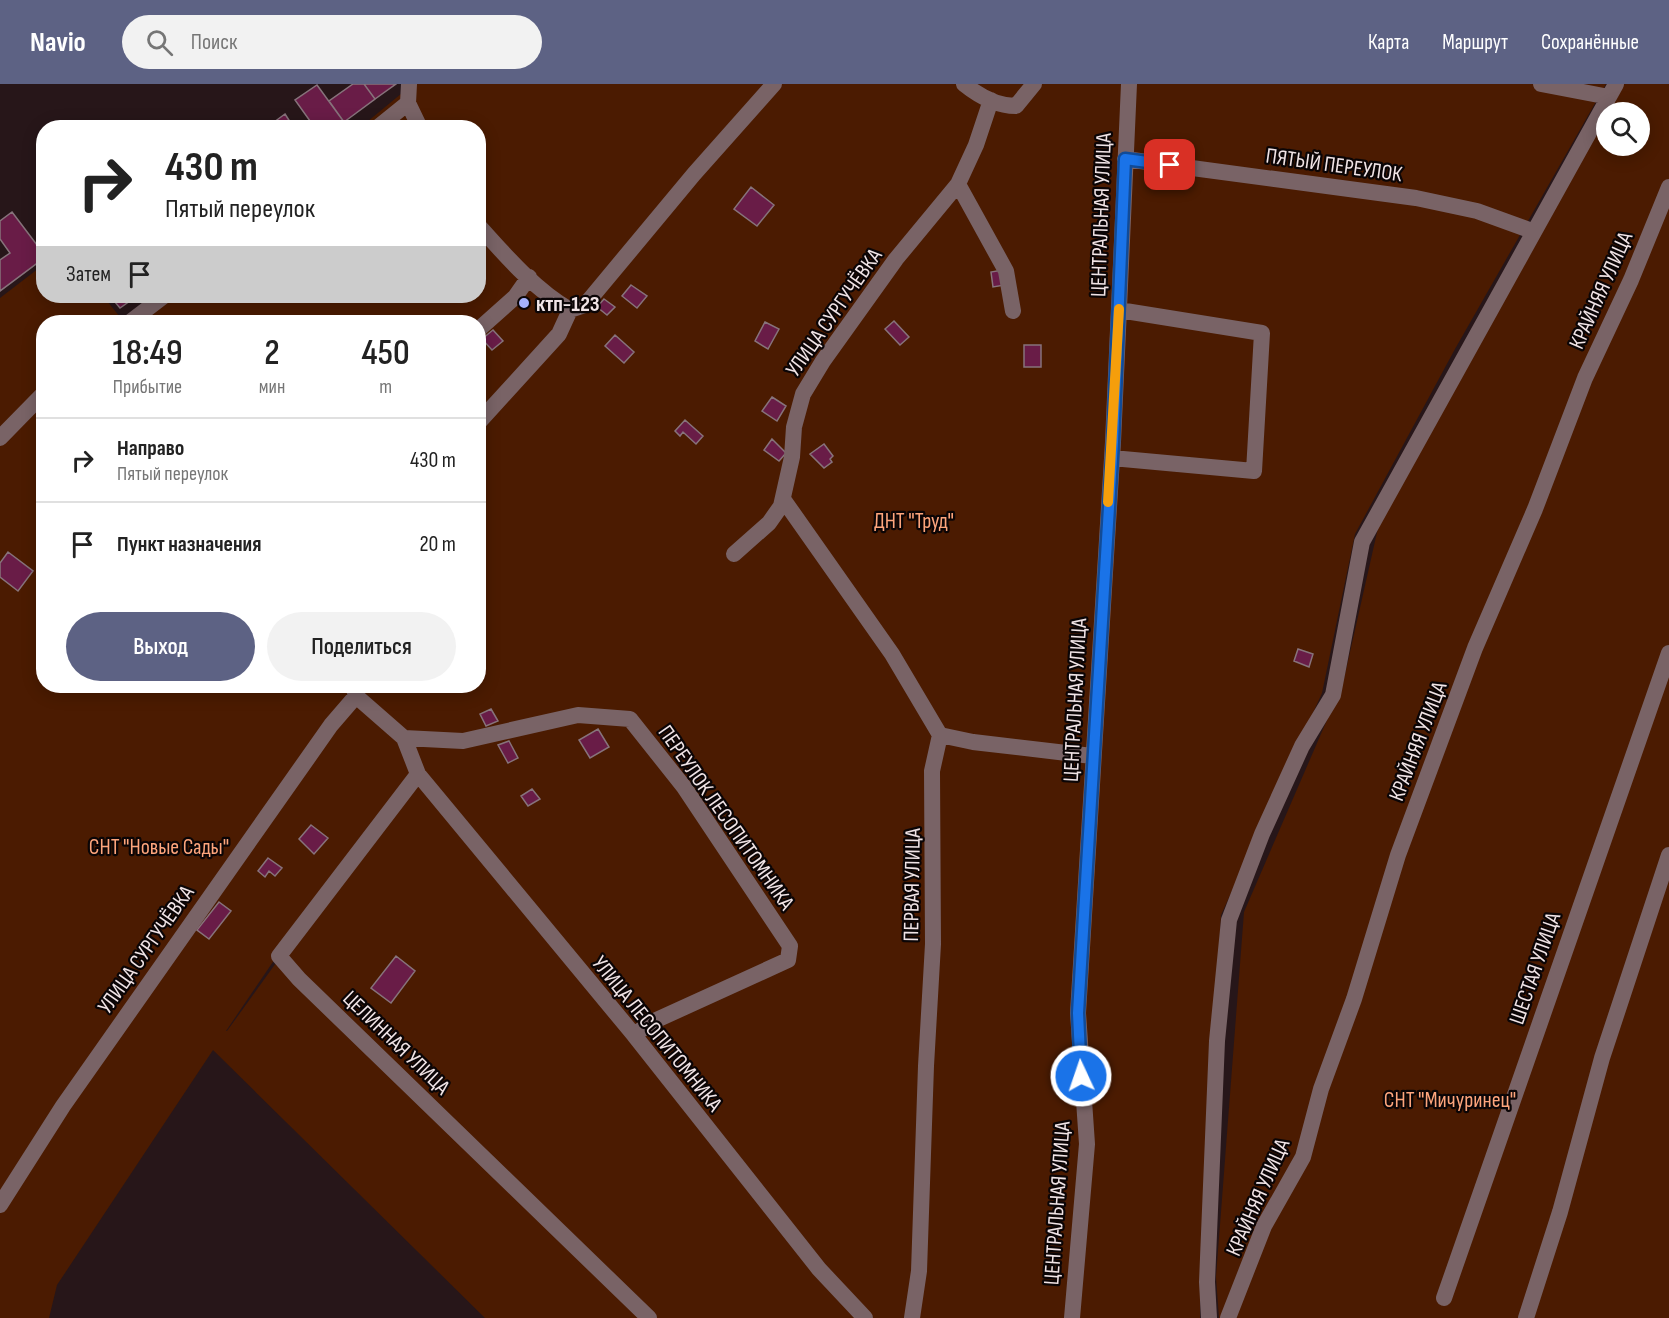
<!DOCTYPE html>
<html lang="ru">
<meta charset="utf-8">
<style>
body{margin:0;font-family:"Sofia Sans Condensed",sans-serif;background:#f2f2f2;color:#222;height:100vh;display:flex;flex-direction:column;font-size:22px;white-space:nowrap}
*{box-sizing:border-box;margin:0}
p{font-size:20px;color:#767676}
.icon{flex:none;width:33px;height:33px;fill:none;stroke:currentColor;stroke-width:2;stroke-linecap:round;stroke-linejoin:round}
.map{position:relative;flex:1;overflow:hidden}
.drawer{position:absolute;left:36px;top:231px;width:450px;height:378px;display:flex;flex-direction:column;background:#fff;border-radius:24px;box-shadow:0 3px 15px #0003}
.drawer>*{flex:none}
.hud{position:absolute;left:36px;top:36px;width:450px;height:183px;border-radius:24px;box-shadow:0 3px 15px #0003;background:#fff;color:#222;overflow:hidden}
.controls{position:absolute;left:1596px;top:18px;display:grid;gap:12px}
.controls a{display:grid;place-items:center;width:54px;height:54px;border-radius:50%;background:#fff;box-shadow:0 3px 15px #0003;font-size:30px}
.pin{position:absolute;display:grid;place-items:center;width:51px;height:51px;color:#fff;margin:-26px;border-radius:12px;box-shadow:0 3px 9px #0006}
.me{position:absolute;width:66px;margin:-33px;rotate:357deg;stroke-linejoin:round;filter:drop-shadow(0 0 4px #0008)}
.turn{display:flex;align-items:center;gap:21px;height:126px;padding:0 30px;font-size:27px}
.turn .icon{width:78px;height:78px;stroke-width:2.5}
.turn b{display:block;font-size:42px;line-height:51px}
.then{display:flex;align-items:center;height:57px;padding:0 30px;background:#0003;gap:12px;font-size:22px}
.eta{display:flex;justify-content:space-evenly;align-items:center;height:102px;text-align:center}
.eta b{font-size:36px;font-weight:600;line-height:42px}
.cta{display:flex;gap:12px;margin-top:auto;padding:12px 30px}
.cta a{flex:1;height:69px;border-radius:36px;background:#5d6284;color:#fff;font-size:24px;font-weight:600;line-height:69px;text-align:center}
.cta a+a{background:#f2f2f2;color:#222}
ul{padding:0;list-style:none}
li{display:flex;align-items:center;gap:18px;height:84px;padding:0 30px;border-top:2px solid #e0e0e0}
li div{flex:1}
li b{display:block;font-size:22px}
li em{font-style:normal}
header{display:flex;align-items:center;gap:36px;box-sizing:border-box;height:84px;padding:0 30px;background:#5d6284;color:#fff}
header strong{font-size:28px}
nav{display:flex;gap:33px;margin-inline-start:auto;font-size:21px}
.search{width:420px;height:54px;background:#f2f2f2;display:flex;align-items:center;gap:15px;box-sizing:border-box;padding:0 21px;border-radius:33px;color:#767676;font-size:22px}
.map>svg:first-child{display:block}
.green{fill:#4b1b01;fill-rule:evenodd}
.building{fill:#691c47;stroke:#87737b;stroke-width:1.5}
.lines{fill:none;stroke-linecap:round;stroke-linejoin:round}
.minor{stroke:#796366;stroke-width:16}
.route-casing{stroke:#114b97;stroke-width:15}
.route{stroke:#1a73e8;stroke-width:10}
.slow{stroke:#f59e0b;stroke-width:10}
.poi-dot{fill:#a5b1fc;stroke:#0b0506;stroke-width:2}
.labels{text-anchor:middle;stroke-width:4.5;stroke-linejoin:round;paint-order:stroke}
.street-label{font-size:22px;fill:#f1e4e6;stroke:#0b0506}
.poi-label{font-size:22px;font-weight:bold;fill:#f1e4e6;stroke:#0b0506;text-anchor:start}
.park-label{font-size:22px;fill:#fea57c;stroke:#0b0506}
</style>
<header>
<strong>Navio</strong>
<div class="search"><svg class="icon" aria-label="search" viewBox="0 0 24 24"><circle cx="10" cy="10" r="6"/><path d="M15 15l6 6"/></svg>Поиск</div>
<nav><a>Карта</a><a>Маршрут</a><a>Сохранённые</a></nav>
</header>
<div class="map">
<svg width="1669" height="1234" viewBox="0 0 1669 1234">
<rect width="100%" height="100%" fill="#271619"/>
<path class="green" d="M 413,0 L 1606,0 L 1455,265 L 1355,450 L 1322,609 L 1221,831 L 1200,1186 L 1200,1234 L 485,1234 L 213,966 L 57,1201 L 49,1234 L 0,1234 L 0,214 L 43,181 L 44,212 L 103,212 L 120,233 L 116,238 L 44,238 L 44,602 L 478,602 L 478,238 L 127,238 L 159,212 L 478,212 L 478,44 L 361,43 ZM 407,697 L 227,947 L 226,947 L 281,866 Z
M 1618,0 L 1669,0 L 1669,1234 L 1219,1234 L 1216,1193 L 1244,828 L 1343,599 L 1378,444 ZM 1606,28 L 1640,28 L 1640,62 L 1606,62 Z"/>
<path class="building" d="M 353,0 L 364,0 L 375,15 L 344,38 L 329,17 Z
M 364,0 L 396,0 L 375,15 Z
M 317,1 L 344,38 L 336,44 L 315,44 L 295,16 Z
M 285,30 L 294,44 L 266,44 Z
M 751,103 L 774,121 L 757,142 L 734,125 Z
M 12,128 L 37,161 L 44,157 L 44,174 L 0,207 L 0,176 L 10,169 L 0,155 L 0,137 Z
M 1002,186 L 1005,201 L 993,203 L 991,188 Z
M 631,201 L 647,212 L 637,224 L 622,212 Z
M 110,212 L 137,212 L 120,224 Z
M 604,215 L 615,223 L 607,231 L 597,223 Z
M 894,237 L 909,253 L 900,261 L 885,245 Z
M 765,238 L 779,245 L 768,265 L 755,257 Z
M 493,246 L 503,257 L 492,266 L 482,255 Z
M 615,251 L 634,268 L 624,279 L 605,262 Z
M 1024,261 L 1041,261 L 1041,283 L 1024,283 Z
M 772,313 L 786,322 L 777,337 L 762,327 Z
M 685,336 L 703,352 L 696,360 L 683,348 L 680,352 L 675,347 Z
M 772,355 L 786,369 L 779,377 L 764,366 Z
M 824,360 L 833,372 L 830,375 L 832,378 L 824,384 L 810,370 Z
M 8,468 L 33,487 L 18,507 L 0,493 L 0,479 Z
M 1298,565 L 1313,570 L 1309,583 L 1294,577 Z
M 491,625 L 498,637 L 486,642 L 480,630 Z
M 598,645 L 609,663 L 590,674 L 579,656 Z
M 509,657 L 518,674 L 508,679 L 498,661 Z
M 532,705 L 540,715 L 528,722 L 521,712 Z
M 311,741 L 328,754 L 314,770 L 299,755 Z
M 268,774 L 282,784 L 275,792 L 269,787 L 265,793 L 258,787 Z
M 219,818 L 231,827 L 209,855 L 197,846 Z
M 396,872 L 415,887 L 391,919 L 371,904 Z"/>
<g class="lines">
<path class="minor" d="M 409,0 L 408,19 L 420,44
M 964,0 C 979,12 996,22 1016,22 L 1034,0
M 1541,0 L 1609,13
M 377,44 L 408,19
M 1125,75 L 1416,114 L 1477,127 L 1532,147
M 958,100 L 1006,187 L 1013,227
M 478,141 C 505,171 535,206 570,226
M 130,238 L 164,212
M 478,246 L 515,213 L 529,193
M 478,339 L 559,250 L 570,226 L 585,221 L 694,90 L 774,0
M 0,354 L 44,309
M 1112,374 L 1254,387 L 1262,249 L 1119,226
M 783,415 L 892,570 L 940,651 L 932,687 L 933,860 L 926,982 L 919,1187 L 912,1234
M 734,470 L 769,439 L 781,422 L 792,373 L 794,343 L 803,310 L 823,277 L 896,175 L 958,100 L 976,61 L 991,16
M 353,602 L 356,612 L 404,654 L 418,690 L 634,951 L 819,1185 L 865,1234
M 940,651 L 973,658 L 1092,672
M 404,654 L 463,657 L 578,631 L 630,635 L 684,703 L 790,862 L 788,876 L 652,938 L 634,951
M 418,690 L 279,872 L 299,895 L 649,1234
M 0,1121 L 63,1022 L 331,641 L 356,612
M 1444,1214 L 1669,569
M 1072,1234 L 1087,1060 L 1078,929 L 1113,358 L 1129,0
M 1209,1234 L 1207,1198 L 1217,957 L 1229,836 L 1262,750 L 1302,662 L 1333,611 L 1362,458 L 1616,0
M 1228,1234 L 1264,1142 L 1303,1073 L 1321,1005 L 1354,915 L 1398,771 L 1475,564 L 1535,425 L 1585,294 L 1631,196 L 1669,103
M 1526,1234 L 1560,1128 L 1602,974 L 1669,771"/>
</g>
<g class="lines">
<g class="route-casing">
<path id="route" d="M 1081,992 L 1078,929 L 1113,358 L 1125,75 L 1170,81"/>
</g>
<use href="#route" class="route"/>
<path class="slow" d="M 1108,418 L 1119,225"/>
</g>
<circle class="poi-dot" cx="524" cy="219" r="6"/>
<g class="labels">
<g class="street-label">
<text transform="translate(1334 80) rotate(8)" y="8">ПЯТЫЙ ПЕРЕУЛОК</text>
<text transform="translate(1100 131) rotate(-88)" y="8">ЦЕНТРАЛЬНАЯ УЛИЦА</text>
<text transform="translate(1600 206) rotate(-66)" y="8">КРАЙНЯЯ УЛИЦА</text>
<text transform="translate(833 228) rotate(-55)" y="8">УЛИЦА СУРГУЧЁВКА</text>
<text transform="translate(1074 616) rotate(-87)" y="8">ЦЕНТРАЛЬНАЯ УЛИЦА</text>
<text transform="translate(1417 657) rotate(-69)" y="8">КРАЙНЯЯ УЛИЦА</text>
<text transform="translate(727 733) rotate(55)" y="8">ПЕРЕУЛОК ЛЕСОПИТОМНИКА</text>
<text transform="translate(911 801) rotate(-89)" y="8">ПЕРВАЯ УЛИЦА</text>
<text transform="translate(145 865) rotate(-55)" y="8">УЛИЦА СУРГУЧЁВКА</text>
<text transform="translate(1534 884) rotate(-71)" y="8">ШЕСТАЯ УЛИЦА</text>
<text transform="translate(658 949) rotate(51)" y="8">УЛИЦА ЛЕСОПИТОМНИКА</text>
<text transform="translate(397 958) rotate(44)" y="8">ЦЕЛИННАЯ УЛИЦА</text>
<text transform="translate(1257 1113) rotate(-66)" y="8">КРАЙНЯЯ УЛИЦА</text>
<text transform="translate(1056 1119) rotate(-86)" y="8">ЦЕНТРАЛЬНАЯ УЛИЦА</text>
</g>
<g class="poi-label">
<text x="536" y="227">ктп-123</text>
</g>
<g class="park-label">
<text x="914" y="444">ДНТ "Труд"</text>
<text x="159" y="770">СНТ "Новые Сады"</text>
<text x="1450" y="1023">СНТ "Мичуринец"</text>
</g>
</g>
</svg>
<div class="controls">
<a><svg class="icon" aria-label="search" viewBox="0 0 24 24"><circle cx="10" cy="10" r="6"/><path d="M15 15l6 6"/></svg></a>
</div>
<div class="pin" style="left:1170px;top:81px;background:#d93025"><svg class="icon" aria-label="arrive" viewBox="0 0 24 24"><path d="M6 21V4h12l-3 4 3 4H6"/></svg></div>
<svg class="me" style="left:1081px;top:992px" viewBox="-20 -20 40 40"><circle r="17" fill="#1a73e8" stroke="#fff" stroke-width="3"/><path d="M0-11L8 9 0 5-8 9z" fill="#fff"/></svg>
<div class="hud">
<div class="turn"><svg class="icon" aria-label="right" viewBox="0 0 24 24"><path d="M7 20v-9h11M14 6l5 5-5 5"/></svg><div><b>430 m</b>Пятый переулок</div></div>
<div class="then">Затем<svg class="icon" aria-label="arrive" viewBox="0 0 24 24"><path d="M6 21V4h12l-3 4 3 4H6"/></svg></div>
</div>
<section class="drawer">
<div class="eta">
<div><b>18:49</b><p>Прибытие</p></div>
<div><b>2</b><p>мин</p></div>
<div><b>450</b><p>m</p></div>
</div>
<ul>
<li><svg class="icon" aria-label="right" viewBox="0 0 24 24"><path d="M7 20v-9h11M14 6l5 5-5 5"/></svg><div><b>Направо</b><p>Пятый переулок</p></div><em>430 m</em></li>
<li><svg class="icon" aria-label="arrive" viewBox="0 0 24 24"><path d="M6 21V4h12l-3 4 3 4H6"/></svg><div><b>Пункт назначения</b></div><em>20 m</em></li>
</ul>
<div class="cta"><a>Выход</a><a>Поделиться</a></div>
</section>
</div>
